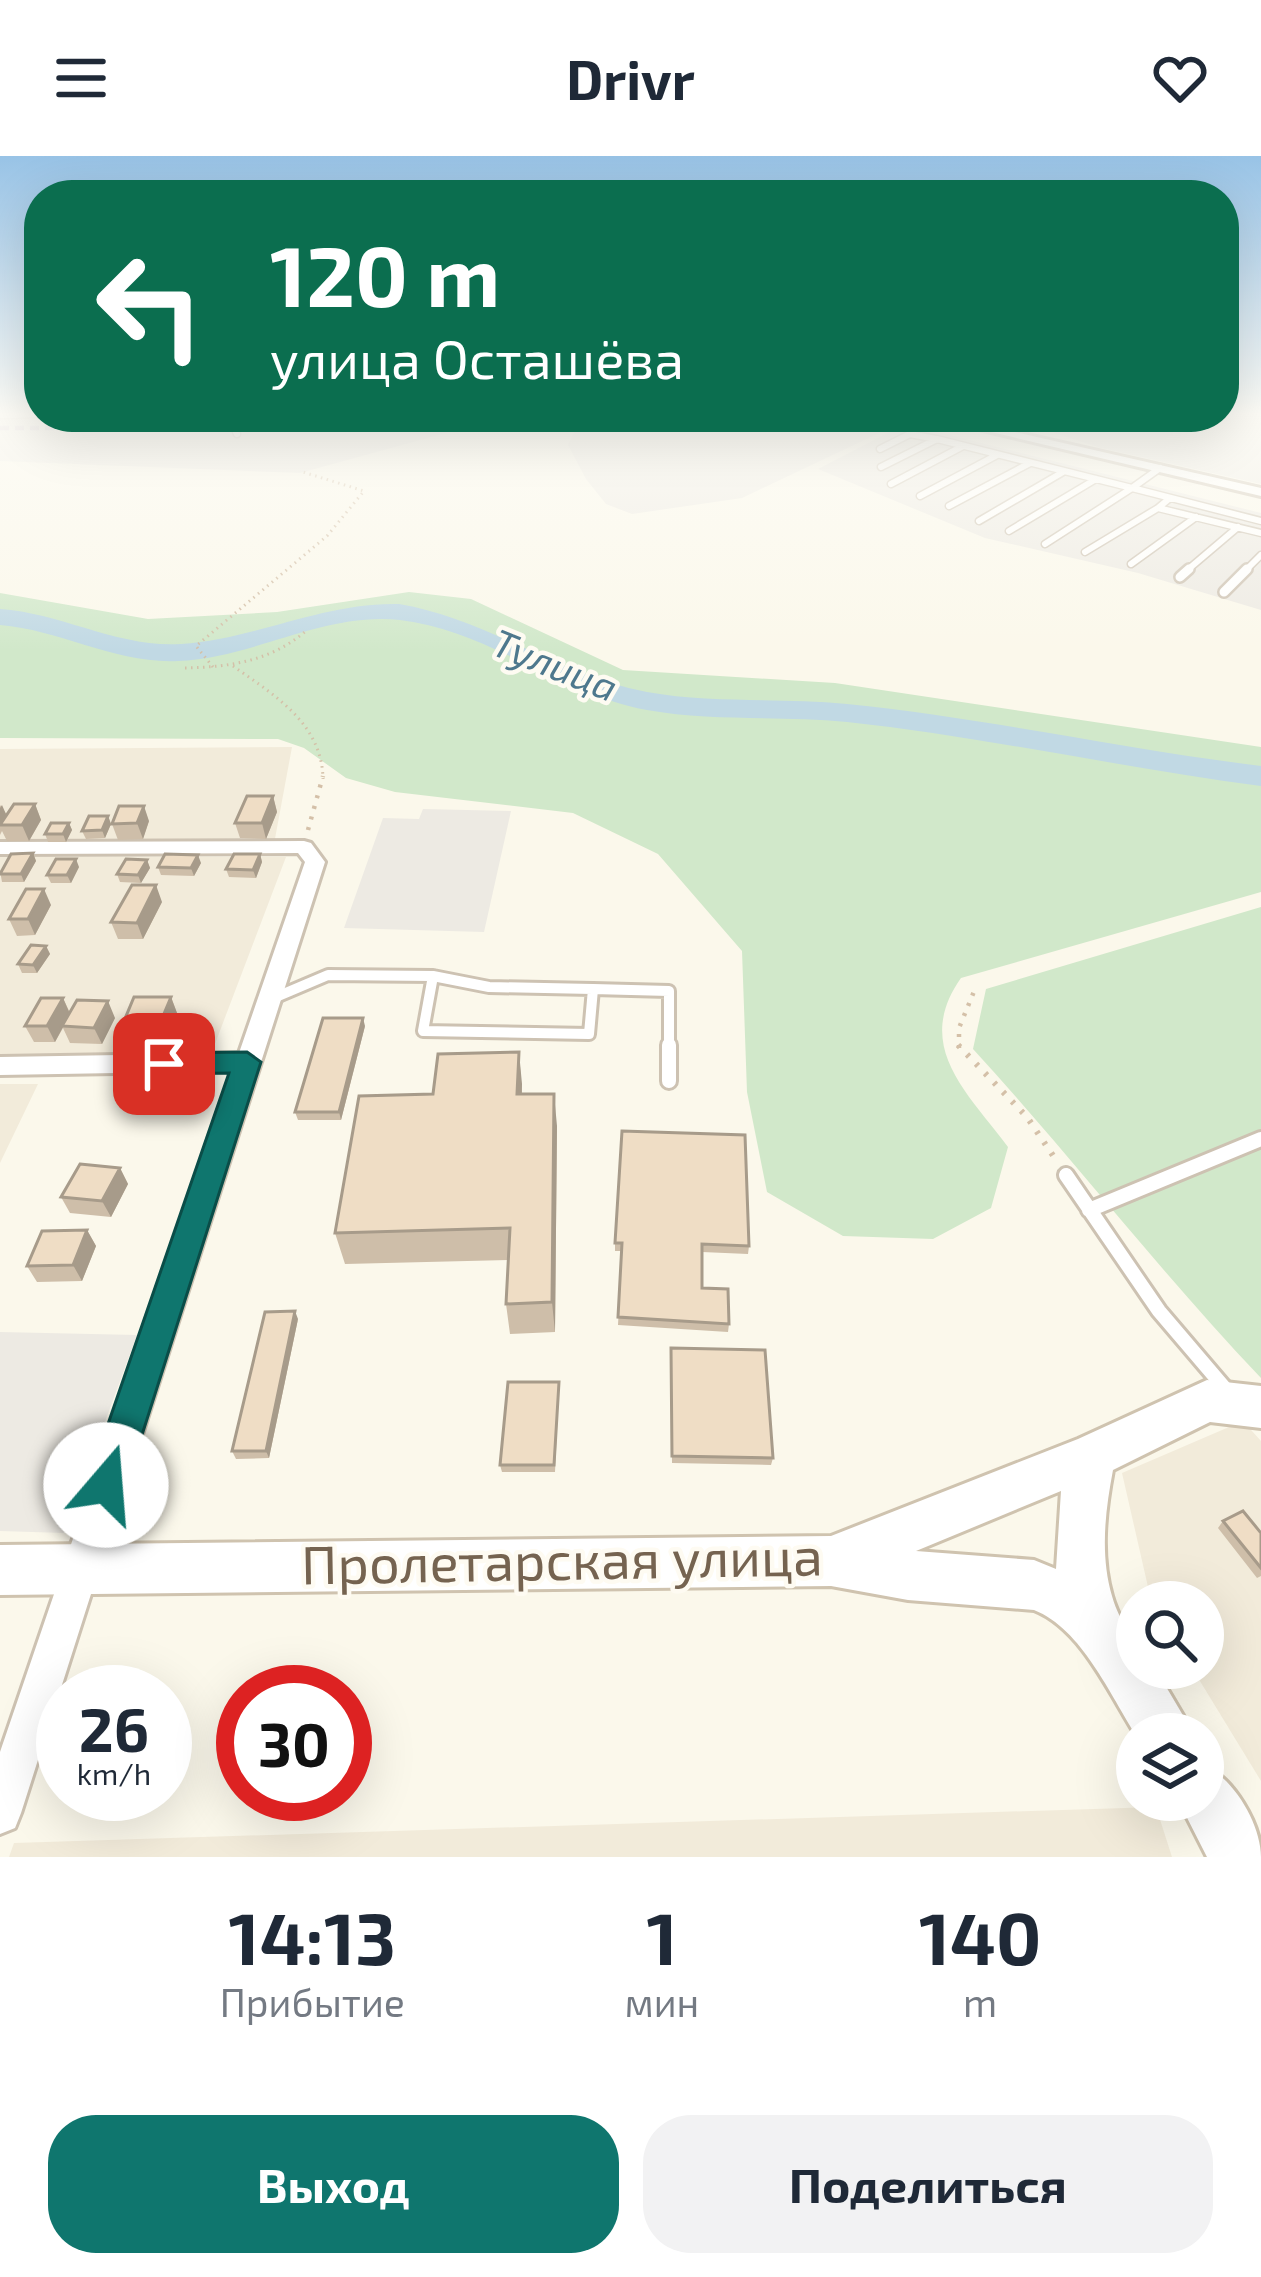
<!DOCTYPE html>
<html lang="ru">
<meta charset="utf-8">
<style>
body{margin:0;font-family:"Exo 2",sans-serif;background:#f2f2f3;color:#1f2937;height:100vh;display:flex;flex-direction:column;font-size:45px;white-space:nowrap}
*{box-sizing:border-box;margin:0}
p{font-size:39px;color:#747a83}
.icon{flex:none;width:66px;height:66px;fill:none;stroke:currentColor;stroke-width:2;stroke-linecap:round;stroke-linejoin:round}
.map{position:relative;height:1701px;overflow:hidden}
.side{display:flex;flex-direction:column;background:#fff;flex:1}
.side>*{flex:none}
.top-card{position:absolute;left:24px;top:24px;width:1215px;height:252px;border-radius:48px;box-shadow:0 12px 48px #0002;background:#0b6e4f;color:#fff;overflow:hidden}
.fabs{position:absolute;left:1116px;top:1425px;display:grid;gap:24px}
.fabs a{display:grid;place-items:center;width:108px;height:108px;border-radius:50%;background:#fff;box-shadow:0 12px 48px #0002;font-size:60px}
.speed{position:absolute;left:36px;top:1509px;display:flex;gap:24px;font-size:60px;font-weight:700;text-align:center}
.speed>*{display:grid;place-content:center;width:156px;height:156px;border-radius:50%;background:#fff;box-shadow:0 12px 48px #0002;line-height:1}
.speed small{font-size:30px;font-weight:400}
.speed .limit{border:18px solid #d22;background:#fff;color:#111}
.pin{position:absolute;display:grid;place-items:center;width:102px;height:102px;color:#fff;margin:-51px;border-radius:24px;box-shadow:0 6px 18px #0006}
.me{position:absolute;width:132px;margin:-66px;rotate:18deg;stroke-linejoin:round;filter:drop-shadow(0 0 9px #0008)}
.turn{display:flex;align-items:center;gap:42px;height:252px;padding:0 48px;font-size:54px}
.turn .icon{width:156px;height:156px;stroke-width:2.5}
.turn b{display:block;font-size:84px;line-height:102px}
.eta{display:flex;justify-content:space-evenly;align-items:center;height:204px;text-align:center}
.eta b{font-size:72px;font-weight:700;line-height:84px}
.button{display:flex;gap:24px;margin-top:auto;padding:24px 48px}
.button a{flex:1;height:138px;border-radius:48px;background:#0f766e;color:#fff;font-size:48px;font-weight:700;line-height:138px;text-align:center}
.button a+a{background:#f2f2f3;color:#1f2937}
header{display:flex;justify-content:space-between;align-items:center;height:156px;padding:0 48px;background:#fff;font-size:54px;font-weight:700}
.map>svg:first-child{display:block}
.residential{fill:#f2ebda}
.industrial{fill:#edeae3}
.green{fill:#d1e8ca}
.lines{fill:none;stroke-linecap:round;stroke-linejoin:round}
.river{fill:#c1d9e4;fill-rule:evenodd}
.lane-far3-casing{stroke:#cdc2b2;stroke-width:9}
.lane-far2-casing{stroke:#cdc2b2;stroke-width:14}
.lane-far1-casing{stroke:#cdc2b2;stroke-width:16}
.lane-casing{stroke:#cdc2b2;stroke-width:20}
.street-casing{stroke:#cdc2b2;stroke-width:6}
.secondary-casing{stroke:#cfc3af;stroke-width:6}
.path-far2{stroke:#d4c0a8;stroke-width:3;stroke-dasharray:1.5 4.5;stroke-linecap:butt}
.path-far1{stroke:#d4c0a8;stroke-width:4.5;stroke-dasharray:3 8;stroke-linecap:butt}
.path{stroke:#d4c0a8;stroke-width:6;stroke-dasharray:3 10;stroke-linecap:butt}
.lane-far3{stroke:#fff;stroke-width:6}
.lane-far2{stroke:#fff;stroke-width:9}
.lane-far1{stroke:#fff;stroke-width:10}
.lane{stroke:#fff;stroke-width:14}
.street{fill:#fff;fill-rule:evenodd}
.secondary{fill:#fff;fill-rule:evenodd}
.rail{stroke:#bda9c5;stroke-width:4.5;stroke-dasharray:9 6;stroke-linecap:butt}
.wall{fill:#cebea9}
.shaded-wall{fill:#a79b8a}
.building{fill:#efddc5;stroke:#a79b8a;stroke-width:3}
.route{fill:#0f766e;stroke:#0a4d48;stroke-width:3}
.labels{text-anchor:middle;stroke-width:9;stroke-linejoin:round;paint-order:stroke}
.far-water-label{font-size:39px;font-style:italic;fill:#4e788d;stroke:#fefbf2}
.near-street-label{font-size:54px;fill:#756350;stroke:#fefbf2}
</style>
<header><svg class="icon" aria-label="menu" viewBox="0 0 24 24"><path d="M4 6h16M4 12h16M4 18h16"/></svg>Drivr<svg class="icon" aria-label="heart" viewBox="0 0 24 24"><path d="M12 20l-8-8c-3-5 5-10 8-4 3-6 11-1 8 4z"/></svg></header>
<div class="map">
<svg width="1261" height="1701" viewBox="0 0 1261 1701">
<rect width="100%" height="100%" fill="#fbf8eb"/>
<path class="residential" d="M 292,591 L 274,688 L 0,688 L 0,593 Z
M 0,701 L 286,701 L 210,901 L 0,902 Z
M 0,928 L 38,928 L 0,1007 Z
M 1243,1265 L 1261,1285 L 1261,1625 L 1192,1512 L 1203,1512 L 1203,1446 L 1151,1444 L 1122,1317 Z
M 1156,1651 L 1172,1701 L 9,1701 L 14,1687 Z"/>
<path class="industrial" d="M 0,257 L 39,261 L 504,261 L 300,317 L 0,305 Z
M 1224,257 L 1261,257 L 1261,328 L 1101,292 L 1006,261 Z
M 554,261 L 871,261 L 898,268 L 742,342 L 632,358 L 606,348 L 586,323 L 568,289 L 576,272 Z
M 905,268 L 1261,357 L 1261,454 L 1138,417 L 985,382 L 818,313 Z
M 423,653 L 511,655 L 484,776 L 344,772 L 383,662 L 419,663 Z
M 0,1176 L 137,1179 L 64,1377 L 0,1375 Z"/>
<path class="green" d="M 409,436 L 471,443 L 623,514 L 835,527 L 1261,591 L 1261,736 L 961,822 C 913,890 967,936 1008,991 L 991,1052 L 933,1083 L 843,1080 L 767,1036 L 747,936 L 742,795 L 658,698 L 573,657 L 395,636 L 346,622 L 304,592 L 278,583 L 0,582 L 0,437 L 148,463 L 277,456 Z
M 1261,751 L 1261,1222 C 1160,1116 1072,1001 973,893 L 986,833 Z"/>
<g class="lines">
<path class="river" d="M 399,448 C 488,463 560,520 647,536 C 713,548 780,541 847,548 C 986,562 1123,593 1261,610 L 1261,630 C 1123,612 986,581 847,566 C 781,559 713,566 647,554 C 560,538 488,474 400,464 C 323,456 254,502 178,505 C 116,508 61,474 0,469 L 0,453 C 61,457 119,492 181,488 C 256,483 323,446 399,448 Z"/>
<g class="lane-far3-casing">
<path id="lane-far3" d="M 0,259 L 39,258
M 199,261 L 232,266 L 237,278
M 880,293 L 910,278 L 936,283
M 881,311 L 937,283 L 1132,332
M 1160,312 L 1132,332 L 1261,365
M 891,328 L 963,290
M 920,340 L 997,299
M 1170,342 L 1158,352 L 1261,377
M 949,350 L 1030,307
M 979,365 L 1063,316
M 1009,375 L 1096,323
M 1045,388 L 1132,332
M 1085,396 L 1158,352
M 1131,408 L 1196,361
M 1185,416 L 1238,371
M 1244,416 L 1261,399"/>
</g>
<g class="lane-far2-casing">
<path id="lane-far2" d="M 1180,421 L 1189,413
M 1224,436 L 1247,413"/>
</g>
<g class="lane-far1-casing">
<path id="lane-far1" d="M 433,820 L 489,831 L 593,833 L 589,878 L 423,875 Z
M 593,833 L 669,835 L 669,892
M 269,844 L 328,819 L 433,820"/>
</g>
<g class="lane-casing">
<path id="lane" d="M 669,889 L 669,925
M 1066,1019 L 1159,1155 L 1228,1236
M 1089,1054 L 1261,983"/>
</g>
<g class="street-casing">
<path id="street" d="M 928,261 L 949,261 L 1261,332 L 1261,340 Z
M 304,685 L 311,687 L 325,706 L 21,1657 L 15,1672 L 0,1678 L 0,1596 L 233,915 L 0,919 L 0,901 L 239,897 L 305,706 L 298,697 L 0,698 L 0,686 Z"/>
</g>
<g class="secondary-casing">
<path id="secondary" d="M 1207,1224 L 1261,1230 L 1261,1272 L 1210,1266 L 1113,1314 C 1105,1356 1100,1399 1112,1440 C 1120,1469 1137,1482 1137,1512 L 1155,1512 L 1194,1578 L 1137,1581 C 1110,1539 1082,1473 1034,1454 L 908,1444 L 831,1430 L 0,1439 L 0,1389 L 831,1380 L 1078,1283 ZM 1061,1335 L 1056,1413 L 1034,1404 L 916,1395 Z
M 1203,1609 C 1233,1621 1261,1668 1261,1701 L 1207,1701 L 1178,1644 L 1203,1644 Z"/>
</g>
<path class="path-far2" d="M 233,510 C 274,539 322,567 323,623
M 213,511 L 196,490 L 327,380 L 364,335 L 303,316
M 185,512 C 230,511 272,505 307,474"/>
<path class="path-far1" d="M 308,674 L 323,620
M 959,892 L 959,872 L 975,833"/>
<path class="path" d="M 958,889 L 1027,961 L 1056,1004"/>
<use href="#lane-far3" class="lane-far3"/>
<use href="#lane-far2" class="lane-far2"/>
<use href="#lane-far1" class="lane-far1"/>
<use href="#lane" class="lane"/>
<use href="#street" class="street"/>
<use href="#secondary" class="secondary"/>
<path class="rail" d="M 0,272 L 254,272 L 365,261"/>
</g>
<path class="wall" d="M 273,640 L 277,656 L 266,683 L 240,682 L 235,667 Z
M 35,648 L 41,664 L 29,685 L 7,685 L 2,675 L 0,679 L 0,649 L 7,659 Z
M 108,660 L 111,668 L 105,682 L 86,683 L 82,675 Z
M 149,665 L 143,683 L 118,684 L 112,668 Z
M 69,667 L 72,674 L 66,686 L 48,686 L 45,678 Z
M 33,697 L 36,705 L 24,726 L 2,726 L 0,715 Z
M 260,698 L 262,706 L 256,722 L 229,721 L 226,713 Z
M 147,704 L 150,712 L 141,727 L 120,726 L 117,718 Z
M 201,707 L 194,720 L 161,719 L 158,711 Z
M 79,711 L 71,727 L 51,727 L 47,719 Z
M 162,746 L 143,783 L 118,783 L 111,766 Z
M 51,749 L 35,779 L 17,780 L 9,763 Z
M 46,790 L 50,798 L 37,817 L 22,817 L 18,808 Z
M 171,841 L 177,857 L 167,881 L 131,881 L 124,865 Z
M 63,842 L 70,857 L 115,862 L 102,888 L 70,887 L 63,872 L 55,886 L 34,886 L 25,870 Z
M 365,870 L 341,964 L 298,964 L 295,956 Z
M 519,896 L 522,938 L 557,970 L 555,1176 L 510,1178 L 506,1148 L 508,1104 L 345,1108 L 335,1077 L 433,938 Z
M 120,1012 L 128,1028 L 111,1061 L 70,1057 L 61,1041 Z
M 87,1074 L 96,1090 L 82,1125 L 37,1126 L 27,1110 Z
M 615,1087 L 749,1090 L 748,1098 L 702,1096 L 702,1132 L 729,1168 L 728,1176 L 618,1169 L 622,1095 L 615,1095 Z
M 298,1163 L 269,1302 L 236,1303 L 232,1295 Z
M 671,1192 L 773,1302 L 771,1309 L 672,1307 Z
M 559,1233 L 555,1316 L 502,1316 L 500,1309 Z
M 1223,1365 L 1261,1377 L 1261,1420 L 1257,1422 L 1218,1372 Z"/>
<path class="shaded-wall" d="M 273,640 L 277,656 L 266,683 L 262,667 Z
M 35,648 L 41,664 L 29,685 L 22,669 Z
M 2,649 L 9,665 L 0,669 L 0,652 Z
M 144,650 L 149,665 L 143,683 L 137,667 Z
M 108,660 L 111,668 L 105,682 L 102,674 Z
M 69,667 L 72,674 L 66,686 L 63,678 Z
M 33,697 L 36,705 L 24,726 L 21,718 Z
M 260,698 L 262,706 L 256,722 L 253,714 Z
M 198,699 L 201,707 L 194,720 L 191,712 Z
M 76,703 L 79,711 L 71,727 L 67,719 Z
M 147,704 L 150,712 L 141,727 L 138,719 Z
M 156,729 L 162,746 L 143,783 L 137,767 Z
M 44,733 L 51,749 L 35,779 L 28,763 Z
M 46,790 L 50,798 L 37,817 L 33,809 Z
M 171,841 L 177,857 L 167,881 L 161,865 Z
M 63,842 L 70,858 L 55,886 L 47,870 Z
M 108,845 L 115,862 L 102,888 L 94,872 Z
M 363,862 L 365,870 L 341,964 L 339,956 Z
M 519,896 L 522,928 L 521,971 L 517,938 Z
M 554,938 L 557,970 L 555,1176 L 552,1146 Z
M 120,1012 L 128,1028 L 111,1061 L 102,1045 Z
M 87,1074 L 96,1090 L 82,1125 L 73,1109 Z
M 295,1155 L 298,1163 L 269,1302 L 266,1295 Z"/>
<path class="building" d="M 247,640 L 273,640 L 262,667 L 235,667 Z
M 14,648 L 35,648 L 22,669 L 0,669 Z
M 119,650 L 144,650 L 137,667 L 112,668 Z
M 89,660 L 108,660 L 102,674 L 82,675 Z
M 51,667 L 69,667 L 63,678 L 45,678 Z
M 33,697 L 21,718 L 0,718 L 11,698 Z
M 165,698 L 198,699 L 191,712 L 158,711 Z
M 234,698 L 260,698 L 253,714 L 226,713 Z
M 56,703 L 76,703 L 67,719 L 47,719 Z
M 126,703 L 147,704 L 138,719 L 117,718 Z
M 132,729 L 156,729 L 137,767 L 111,766 Z
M 26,733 L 44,733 L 28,763 L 9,763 Z
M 31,789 L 46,790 L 33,809 L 18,808 Z
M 134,841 L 171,841 L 161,865 L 124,865 Z
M 41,842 L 63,842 L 47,870 L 25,870 Z
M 77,844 L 108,845 L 94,872 L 62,870 Z
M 323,862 L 363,862 L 339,956 L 295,956 Z
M 519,896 L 517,938 L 554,938 L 552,1146 L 506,1148 L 510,1072 L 335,1077 L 359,940 L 433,938 L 438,898 Z
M 622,975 L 745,979 L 749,1090 L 702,1088 L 702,1132 L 728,1133 L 729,1168 L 618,1161 L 622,1087 L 615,1087 Z
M 80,1008 L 120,1012 L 102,1045 L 61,1041 Z
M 87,1074 L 73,1109 L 27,1110 L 42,1075 Z
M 295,1155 L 266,1295 L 232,1295 L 265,1156 Z
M 671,1192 L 765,1194 L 773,1302 L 672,1300 Z
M 508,1226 L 559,1226 L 554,1309 L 500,1309 Z
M 1243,1355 L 1261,1377 L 1261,1412 L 1223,1365 Z"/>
<linearGradient id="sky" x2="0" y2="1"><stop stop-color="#98c3e6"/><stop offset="0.52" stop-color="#fdfcf6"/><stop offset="1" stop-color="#fdfcf6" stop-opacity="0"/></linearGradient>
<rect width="1261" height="495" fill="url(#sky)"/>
<path class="route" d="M 247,896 L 261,906 L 126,1329 L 120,1342 L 106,1348 L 92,1342 L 87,1329 L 229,917 L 164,918 L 150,908 L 164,897 Z"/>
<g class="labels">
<g class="far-water-label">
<text transform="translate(555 509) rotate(22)" y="14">Тулица</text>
</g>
<g class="near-street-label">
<text transform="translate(562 1405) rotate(-1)" y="19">Пролетарская улица</text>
</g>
</g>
</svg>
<div class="fabs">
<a><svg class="icon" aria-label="search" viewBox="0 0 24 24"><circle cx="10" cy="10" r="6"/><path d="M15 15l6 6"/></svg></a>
<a><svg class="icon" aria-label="layers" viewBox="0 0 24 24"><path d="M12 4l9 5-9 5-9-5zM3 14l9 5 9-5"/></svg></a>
</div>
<div class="speed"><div>26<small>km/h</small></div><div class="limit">30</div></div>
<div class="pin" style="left:164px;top:908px;background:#d93025"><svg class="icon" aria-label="arrive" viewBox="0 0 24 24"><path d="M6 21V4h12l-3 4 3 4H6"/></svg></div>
<svg class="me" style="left:106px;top:1329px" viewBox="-20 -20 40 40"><circle r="19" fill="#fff"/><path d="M0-13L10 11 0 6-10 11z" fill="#0f766e"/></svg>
<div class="top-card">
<div class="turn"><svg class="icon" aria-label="left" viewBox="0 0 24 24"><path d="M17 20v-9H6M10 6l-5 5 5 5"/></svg><div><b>120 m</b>улица Осташёва</div></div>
</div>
</div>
<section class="side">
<div class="eta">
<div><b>14:13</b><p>Прибытие</p></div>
<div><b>1</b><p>мин</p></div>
<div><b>140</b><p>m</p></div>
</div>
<div class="button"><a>Выход</a><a>Поделиться</a></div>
</section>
